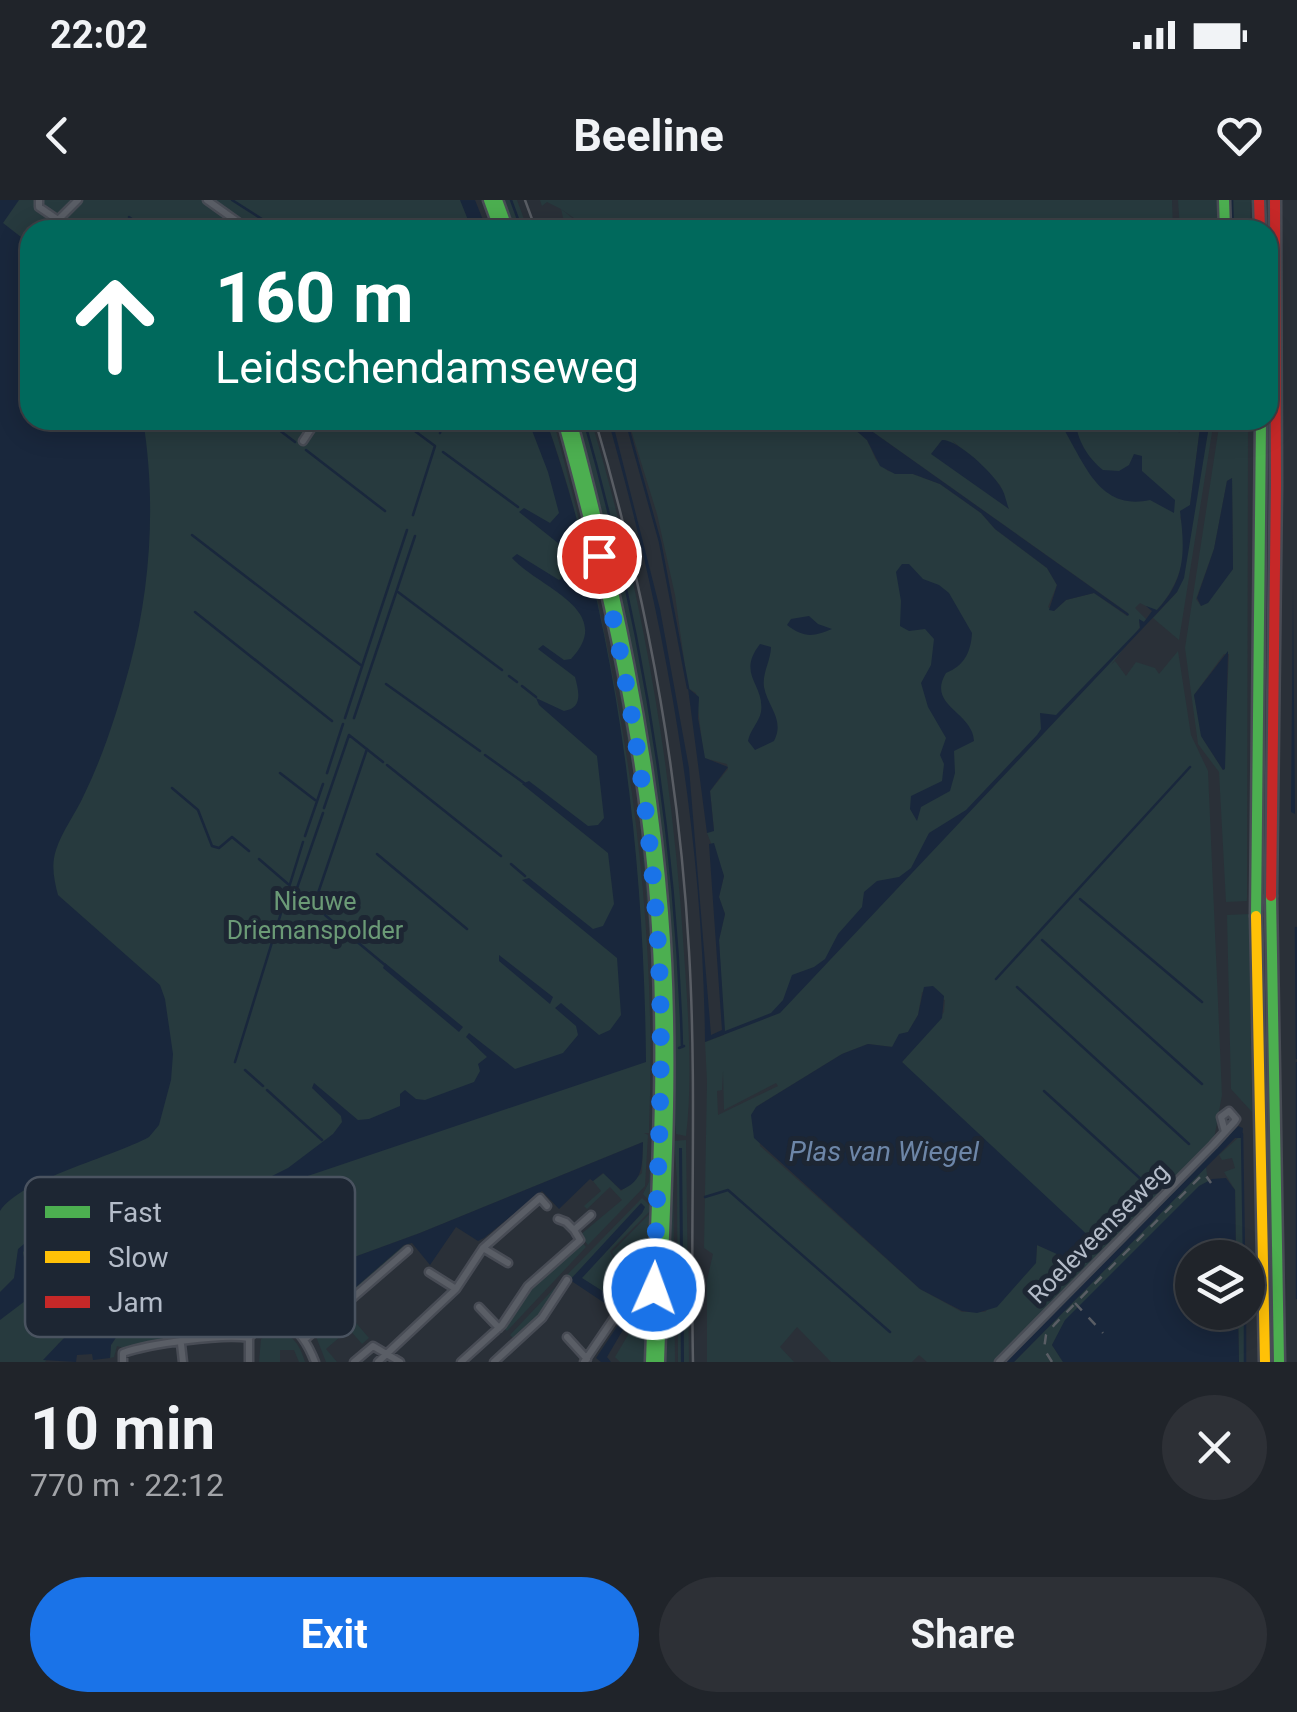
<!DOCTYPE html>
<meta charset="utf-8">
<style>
body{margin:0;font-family:Roboto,sans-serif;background:#2d3036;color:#f1f3f6;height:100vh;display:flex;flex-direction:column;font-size:38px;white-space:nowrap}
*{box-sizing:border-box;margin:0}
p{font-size:32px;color:#a2a4a8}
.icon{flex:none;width:55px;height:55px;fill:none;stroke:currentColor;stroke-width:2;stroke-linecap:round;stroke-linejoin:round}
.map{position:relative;height:1162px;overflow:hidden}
.details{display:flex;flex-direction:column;background:#20242a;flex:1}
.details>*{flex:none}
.guide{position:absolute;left:20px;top:20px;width:1258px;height:210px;border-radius:30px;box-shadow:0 5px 25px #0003,0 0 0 2px #3d4147;background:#00695c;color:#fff;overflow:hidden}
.buttons{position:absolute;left:1175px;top:1040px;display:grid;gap:20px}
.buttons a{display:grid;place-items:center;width:90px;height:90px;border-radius:50%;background:#20242a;box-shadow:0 5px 25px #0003,0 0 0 2px #3d4147;font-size:50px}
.pin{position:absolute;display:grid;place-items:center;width:85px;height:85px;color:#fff;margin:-42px;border:5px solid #fff;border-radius:50%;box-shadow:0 2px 10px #0007}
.me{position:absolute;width:110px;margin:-55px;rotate:2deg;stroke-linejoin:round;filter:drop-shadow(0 0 8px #0008)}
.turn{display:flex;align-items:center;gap:35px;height:210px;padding:0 30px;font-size:45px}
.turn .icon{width:130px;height:130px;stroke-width:2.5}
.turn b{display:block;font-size:70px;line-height:85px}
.round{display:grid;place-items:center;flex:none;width:105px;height:105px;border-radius:52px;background:#2d3036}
.head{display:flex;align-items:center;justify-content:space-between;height:170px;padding:0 30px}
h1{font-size:60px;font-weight:700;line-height:75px}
.cta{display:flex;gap:20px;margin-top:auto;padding:20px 30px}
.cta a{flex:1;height:115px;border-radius:60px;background:#1a73e8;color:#fff;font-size:40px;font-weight:700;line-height:115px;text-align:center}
.cta a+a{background:#2d3036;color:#f1f3f6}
.status{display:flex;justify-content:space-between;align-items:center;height:70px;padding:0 50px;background:#20242a;direction:ltr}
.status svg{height:28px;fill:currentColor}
header{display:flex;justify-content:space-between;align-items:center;height:130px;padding:0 30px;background:#20242a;font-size:45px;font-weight:700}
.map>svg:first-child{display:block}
.green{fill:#273a3e;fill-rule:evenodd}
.water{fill:#19273c;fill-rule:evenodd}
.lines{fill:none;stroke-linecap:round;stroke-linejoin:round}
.stream{stroke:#19273c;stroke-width:2.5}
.street-casing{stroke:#484c55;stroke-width:11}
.fast-casing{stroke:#484c55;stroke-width:15}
.slow-casing{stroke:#484c55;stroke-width:15}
.jam-casing{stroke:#484c55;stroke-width:15}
.street{stroke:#5a5e66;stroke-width:6}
.fast{stroke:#4caf50;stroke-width:10}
.slow{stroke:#ffc107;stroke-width:10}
.jam{stroke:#c62828;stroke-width:10}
.tram{stroke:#595d64;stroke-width:2.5}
.rail{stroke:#595d64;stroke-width:2.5;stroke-dasharray:10 10;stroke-linecap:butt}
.route{stroke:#1a73e8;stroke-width:18;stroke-dasharray:0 32.4}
.labels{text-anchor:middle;stroke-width:10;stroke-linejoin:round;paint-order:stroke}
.park-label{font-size:25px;fill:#6b9a76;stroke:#1d2633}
.street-label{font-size:25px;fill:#b4bcc9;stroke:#1d2633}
.water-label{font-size:28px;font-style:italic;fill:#6d86a8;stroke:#1d2633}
.key{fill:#1d2633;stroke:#4a5360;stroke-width:2.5}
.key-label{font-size:28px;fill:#b4bcc9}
</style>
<div class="status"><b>22:02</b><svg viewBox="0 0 49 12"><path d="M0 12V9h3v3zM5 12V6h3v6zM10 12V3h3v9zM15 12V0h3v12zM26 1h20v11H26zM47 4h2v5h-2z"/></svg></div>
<header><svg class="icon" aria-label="back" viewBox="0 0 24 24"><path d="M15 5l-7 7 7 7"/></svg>Beeline<svg class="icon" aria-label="heart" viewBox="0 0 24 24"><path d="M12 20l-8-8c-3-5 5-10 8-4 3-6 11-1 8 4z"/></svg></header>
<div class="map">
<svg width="1297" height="1162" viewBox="0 0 1297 1162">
<rect width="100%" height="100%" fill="#2a3038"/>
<path class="green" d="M 0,0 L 469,0 L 480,30 L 30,30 L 30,220 L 553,220 C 617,453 659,686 649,928 L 649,933 L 644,933 L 648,935 L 645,986 L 588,1045 L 580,1035 L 622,1000 L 610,987 L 587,1009 L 584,1006 L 601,991 L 593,981 L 604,973 L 621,991 L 642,973 L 643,942 L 420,1033 L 286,1082 L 287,1068 L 284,1068 L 282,1083 L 258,1099 L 246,1097 L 210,1109 L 190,1123 L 164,1115 L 101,1127 L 59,1143 L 45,1162 L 0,1162 ZM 548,227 C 570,285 583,345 597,405 C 629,555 645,708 645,862 L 581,365 Z
M 498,0 L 517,0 L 528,30 L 510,30 Z
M 540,0 L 1172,0 L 1173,30 L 591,30 L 561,9 L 587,30 L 566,30 L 561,9 L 547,2 L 542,6 Z
M 1178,0 L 1217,0 L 1223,30 L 1180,30 Z
M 1226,0 L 1251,0 L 1250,30 L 1228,30 Z
M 557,220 L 561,220 L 593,339 L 616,444 L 646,634 L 656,748 L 657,933 L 654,789 L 638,599 L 602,396 Z
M 574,220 L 591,220 C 643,393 673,573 684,753 C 688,811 693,879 686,936 L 676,934 L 674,913 L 668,912 L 648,554 L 632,455 Z
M 628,220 L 844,220 L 867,240 L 876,260 L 888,271 L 913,274 L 940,284 L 981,313 L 995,329 L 1047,368 L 1057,385 L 1048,407 L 1054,411 L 1066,400 L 1094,393 L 1127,416 L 1128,413 L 856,220 L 1178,220 L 1175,225 L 1179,233 L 1189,221 L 1201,220 L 1190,305 L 1180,317 C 1192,349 1179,387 1156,411 L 1140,403 L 1135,408 L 1147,420 L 1143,422 L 1139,420 L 1140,427 L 1111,465 L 1115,461 L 1126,476 L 1136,462 L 1155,468 L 1159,474 L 1178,451 L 1191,535 L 1208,571 L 1222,895 L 1214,939 L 995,1162 L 927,1162 L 919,1155 L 912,1162 L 831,1162 L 797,1127 L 780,1147 L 794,1162 L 707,1162 L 707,1080 L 713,1054 L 704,1048 L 707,881 L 705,842 L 724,835 L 719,740 L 725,714 L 719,697 L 724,676 L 707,633 L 714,630 L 710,591 L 728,569 L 727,564 L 704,558 L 696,493 L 688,488 L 675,395 L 657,314 ZM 952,240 L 1000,285 L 1007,307 ZM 922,792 L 945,800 L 944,812 L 902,862 L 1073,1059 L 1037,1045 L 1036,1060 L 985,1112 L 962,1112 L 920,1089 L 760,946 L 756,907 L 842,854 L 868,844 L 893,847 L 899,835 L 908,832 L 918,815 ZM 723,871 L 724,910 L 776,883 L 778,886 L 718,915 L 717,891 L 722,890 Z
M 1210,220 L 1214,220 L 1179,440 L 1153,418 L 1177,392 Z
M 1220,220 L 1248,220 L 1247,701 L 1226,702 L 1219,572 L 1198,544 L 1185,448 ZM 1232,278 L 1233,369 L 1201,406 L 1196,399 L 1214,349 L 1227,281 ZM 1224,454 L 1229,454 L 1223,570 L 1203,539 L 1194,495 Z
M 1249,714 L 1252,912 L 1231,889 L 1227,715 Z
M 652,937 L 656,940 L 652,971 L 655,974 L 649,1162 L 620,1162 L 615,1157 L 641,1113 L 612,1052 L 652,1011 L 652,1004 L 643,994 L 649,982 Z
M 1239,937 L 1242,938 L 1245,1057 L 1236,1057 L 1235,990 L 1224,972 L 1235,968 L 1232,958 L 1222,960 L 1219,955 Z
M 686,940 L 689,1162 L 684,1162 L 680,948 L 681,1162 L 678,1162 L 677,979 L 674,941 Z
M 670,953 L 673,966 L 675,1162 L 661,1162 Z
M 1206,967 L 1208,982 L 1065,1121 L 1052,1145 L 1063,1162 L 1014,1162 Z
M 642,998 L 650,1006 L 650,1011 L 610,1051 L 638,1110 L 634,1111 L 581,1078 L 642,1013 L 643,1004 L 570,1080 L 565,1077 Z
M 582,1042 L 586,1047 L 507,1131 L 503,1127 L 531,1086 Z
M 403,1046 L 406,1049 L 313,1131 L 299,1118 L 283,1112 L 284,1104 L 307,1111 L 318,1120 Z
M 563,1079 L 541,1116 L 515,1140 L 510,1135 Z
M 275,1102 L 280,1103 L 279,1112 L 256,1119 L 279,1114 L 278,1118 L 251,1133 L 247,1130 L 256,1119 L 243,1135 L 127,1149 L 117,1146 L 114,1157 L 110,1158 L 111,1145 L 117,1136 C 152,1141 209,1136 241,1120 C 254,1113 259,1105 275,1102 Z
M 344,1109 L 369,1138 L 362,1144 L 349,1129 L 326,1149 L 337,1162 L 326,1162 L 315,1134 Z
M 1238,1113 L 1246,1113 L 1246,1162 L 1239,1162 Z
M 276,1131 C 294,1134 300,1146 305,1162 L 299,1162 L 294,1150 L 280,1150 L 280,1162 L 259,1162 L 261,1139 Z"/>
<path class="water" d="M 0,0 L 19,0 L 3,23 L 30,44 L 30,220 L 143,220 C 156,299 151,387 130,465 C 118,509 104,554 84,595 C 76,613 62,631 56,650 C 51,665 54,680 58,695 L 160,785 L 165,799 L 173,854 L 171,880 L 159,925 L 149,937 C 113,957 21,979 0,1011 Z
M 460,0 L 475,0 L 487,30 L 472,30 Z
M 528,220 L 546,220 C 617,425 644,646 646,862 L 284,984 L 272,985 L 263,991 L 108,1043 L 87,1054 L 0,1120 L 0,1092 L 14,1078 L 18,1049 L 49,1023 L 64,1015 L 110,1019 L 205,990 L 236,991 L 254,985 L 288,968 L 333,934 L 342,922 L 341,916 L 312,888 L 314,883 L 358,920 L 369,919 L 400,906 L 400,894 L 405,890 L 416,899 L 425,900 L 474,882 L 480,871 L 478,864 L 487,857 L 466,837 L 469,833 L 515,869 L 563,853 L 578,835 L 576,826 L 555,808 L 561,803 L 599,835 L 610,830 L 621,815 L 617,758 L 522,680 L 529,678 L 593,729 L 603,726 L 614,704 L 608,653 L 522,584 L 529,581 L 588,626 L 598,625 L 604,618 L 597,556 L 539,505 L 536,498 L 564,511 C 583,508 579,492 575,477 L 538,449 L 543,445 L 564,460 L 571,459 C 617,410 539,388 512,358 L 517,354 L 559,380 L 570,369 L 568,351 L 519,312 L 524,308 L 550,323 L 559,313 L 548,272 ZM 78,1025 L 84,1031 L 82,1042 L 43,1069 L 31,1072 L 25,1063 L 23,1052 L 55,1026 L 66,1031 Z
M 608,220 L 612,220 L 660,409 L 689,568 L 711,835 L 722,830 L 709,644 L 714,643 L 724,676 L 719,697 L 725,714 L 719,740 L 725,831 L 771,813 L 783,800 L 792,775 L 814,767 L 825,759 L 838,734 L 862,707 L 864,692 L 877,681 L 899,677 L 911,668 L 929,633 L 966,610 L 1037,535 L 1041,529 L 1040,513 L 1056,515 L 1140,428 L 1139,419 L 1144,422 L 1152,411 L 1146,406 L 1157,410 C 1186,379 1185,351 1180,311 L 1190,305 L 1201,220 L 1210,220 L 1184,378 L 1177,392 L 780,813 L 705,842 C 703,631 666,422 608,220 Z
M 844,220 L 856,220 L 1129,414 L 1128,416 L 1094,393 L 1066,400 L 1054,411 L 1049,410 L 1057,385 L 1047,368 L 995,329 L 981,313 L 940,284 L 913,274 L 895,274 L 880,266 L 867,240 Z
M 1058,220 L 1076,220 C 1076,239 1088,258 1103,270 L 1119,271 L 1129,265 L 1134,254 L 1142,256 L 1142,271 L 1175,300 L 1174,313 L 1150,300 C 1096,312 1083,257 1058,220 Z
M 942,240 C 957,239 992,272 1000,286 C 1005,292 1006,302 1009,309 L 931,254 Z
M 1232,278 L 1233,369 L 1208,403 L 1201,406 L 1197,398 L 1214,349 L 1227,281 Z
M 902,364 L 909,364 L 923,379 L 939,385 L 949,393 L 972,433 C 971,452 964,466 946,473 C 926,506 973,512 974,541 L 954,551 L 955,573 L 950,591 L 921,607 L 917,621 L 910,609 L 911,596 L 942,581 L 944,564 L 940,555 L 946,538 L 928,507 L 921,483 L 931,465 L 934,439 L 925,429 L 909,431 L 900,426 L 901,401 L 896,372 Z
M 1293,389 L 1295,614 L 1291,612 Z
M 809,416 L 818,424 L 832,429 C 813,437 804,438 787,425 L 791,419 Z
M 760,444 L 771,447 C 771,460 762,473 764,487 C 768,508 785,519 774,541 L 755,550 L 748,541 C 750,530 759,522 761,512 C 765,484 736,475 760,444 Z
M 1228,451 L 1225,569 L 1223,570 L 1201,536 L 1194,495 Z
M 688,488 L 699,497 L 698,518 L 705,558 L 728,567 L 710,591 L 714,631 L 707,633 Z
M 499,755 L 553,797 L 550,804 L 499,761 Z
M 385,763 L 463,827 L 459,832 L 383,768 Z
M 933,786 L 944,796 L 942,818 L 902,862 L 1094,1041 L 1080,1056 L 1070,1060 L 1037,1045 L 1036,1063 L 997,1107 L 977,1113 L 962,1111 L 920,1089 L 754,938 L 751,915 L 756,907 L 842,854 L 868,844 L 892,847 L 899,834 L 908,832 L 918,815 L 924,787 Z
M 1238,926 L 1243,928 L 1242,938 L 1235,938 L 1014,1162 L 1006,1162 Z
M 643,942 C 642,965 644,981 621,990 L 603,973 L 593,981 L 590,979 L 559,1009 L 542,991 L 484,1038 L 478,1041 L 456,1027 L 430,1065 L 412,1043 L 404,1045 L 318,1120 C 305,1109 292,1103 275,1102 C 259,1101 253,1114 241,1120 C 208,1137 153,1141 117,1136 L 111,1145 L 110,1158 L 93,1160 L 92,1154 L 77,1155 L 76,1162 L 43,1160 L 64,1138 L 82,1131 L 164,1115 L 189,1124 C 215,1102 230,1100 262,1098 L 275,1086 L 420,1033 Z
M 679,948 L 682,948 L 684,1162 L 681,1162 Z
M 1226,978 L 1235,990 L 1236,1057 L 1192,1058 L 1192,1112 L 1238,1113 L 1239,1162 L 1063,1162 L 1052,1145 L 1065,1120 L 1199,986 L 1212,979 Z
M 641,1003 L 645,1007 L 642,1013 L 582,1078 L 634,1111 L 607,1157 L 611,1162 L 601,1162 L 596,1158 L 624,1116 L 570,1080 Z"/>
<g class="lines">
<path class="stream" d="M 232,0 L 279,30
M 511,0 L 522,30
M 1232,0 L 1233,30
M 129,17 L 146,30
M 266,220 L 295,242
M 400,220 L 435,246 L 413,315
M 584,220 C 642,424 676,635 682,847
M 626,220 L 660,342 L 688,488
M 440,233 L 444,220
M 306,250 L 385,311
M 443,252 L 518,307
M 192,335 L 362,466
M 398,392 L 502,470
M 195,412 L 332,521
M 509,476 L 517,482
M 386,484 L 480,551
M 522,486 L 536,497
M 345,518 L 407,330
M 354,518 L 415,336
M 485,555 L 524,583
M 387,565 L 501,656
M 280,573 L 315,600
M 327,573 L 343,524
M 172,588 L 198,610 L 212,646 L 219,648 L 232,637 L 249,651
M 324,608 L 349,535 L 383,562
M 305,636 L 323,584
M 377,654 L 467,729
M 259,659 L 288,684
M 511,664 L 525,676
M 296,691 L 323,613
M 297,692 L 320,710
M 1080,699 L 1202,802
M 314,705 L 367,549
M 325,715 L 385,765
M 1296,728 L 1297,858
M 1042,740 L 1202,884
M 996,779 L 1190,567
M 1017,787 L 1189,944
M 679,848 L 684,846
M 235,862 L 303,642
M 1297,863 L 1297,1098
M 245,870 L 263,886
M 267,890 L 322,940
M 1044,891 L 1155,992
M 1242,934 L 1244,1058
M 705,997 L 728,990 L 890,1132
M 1245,1112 L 1245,1162"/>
<g class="street-casing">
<path id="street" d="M 39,0 L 39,7 L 58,20 L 78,0
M 207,0 L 249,30
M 303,241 L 317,220
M 558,1019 L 566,1022 L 574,1030
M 483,1048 L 508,1063
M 429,1072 L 456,1089
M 479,1107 L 499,1128
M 567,1137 L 587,1159
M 249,1138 C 277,1100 303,1131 315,1162
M 249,1138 L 249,1162
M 305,1139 L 408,1050
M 181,1144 L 183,1162
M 123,1162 L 123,1153 C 148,1144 224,1133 249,1138
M 354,1162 L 373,1146 L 400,1162
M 378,1162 L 456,1089 L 483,1048 L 540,998 L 547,1006
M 461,1162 L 502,1125 L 528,1086 L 580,1040 L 574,1030 L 591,1015
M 494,1162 L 542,1118 L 567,1080
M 584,1162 L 616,1115
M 999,1162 L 1213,945 L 1234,922 L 1236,919 L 1229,911 L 1221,917 L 1225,932"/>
</g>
<g class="fast-casing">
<path id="fast" d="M 489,0 L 500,30
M 497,0 L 508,30
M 1224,0 L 1225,30
M 563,220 C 606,377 643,535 655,698 C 667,852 656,1007 651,1162
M 571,220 C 614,382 650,546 663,713 C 675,863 664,1013 659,1162
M 1271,696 L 1279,1162
M 1256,716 L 1261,220"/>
</g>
<g class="slow-casing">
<path id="slow" d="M 1256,716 L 1265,1162"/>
</g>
<g class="jam-casing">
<path id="jam" d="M 1259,0 L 1260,30
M 1271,696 L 1276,285 L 1275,0"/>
</g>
<use href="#street" class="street"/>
<use href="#fast" class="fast"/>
<use href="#slow" class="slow"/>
<use href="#jam" class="jam"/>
<path class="tram" d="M 525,0 L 536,30
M 595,220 C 646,393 679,571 689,751 C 697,888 690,1025 693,1162"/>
<path class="rail" d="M 1075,1103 L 1103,1133
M 1052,1162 L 1044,1149 L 1046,1135 L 1055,1124 L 1204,973 L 1211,983"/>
</g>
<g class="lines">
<path class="route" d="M 599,356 C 631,489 652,626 659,762 C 664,871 657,980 654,1089"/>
</g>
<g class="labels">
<g class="park-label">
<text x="315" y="710">Nieuwe<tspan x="315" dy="29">Driemanspolder</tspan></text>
</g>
<g class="street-label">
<text transform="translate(1098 1033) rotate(-45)" y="9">Roeleveenseweg</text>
</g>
<g class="water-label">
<text x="884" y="961">Plas van Wiegel</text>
</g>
</g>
<rect x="25" y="977" width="330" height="160" rx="15" class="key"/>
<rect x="45" y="1006" width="45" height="12" fill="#4caf50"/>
<rect x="45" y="1051" width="45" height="12" fill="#ffc107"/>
<rect x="45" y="1096" width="45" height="12" fill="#c62828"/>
<g class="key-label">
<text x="108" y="1022">Fast</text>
<text x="108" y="1067">Slow</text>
<text x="108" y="1112">Jam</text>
</g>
</svg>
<div class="buttons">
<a><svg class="icon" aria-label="layers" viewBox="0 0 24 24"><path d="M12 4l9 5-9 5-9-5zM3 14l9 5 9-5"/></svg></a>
</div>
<div class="pin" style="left:599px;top:356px;background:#d93025"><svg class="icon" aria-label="arrive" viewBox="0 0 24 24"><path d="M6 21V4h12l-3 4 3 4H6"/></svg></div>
<svg class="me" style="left:654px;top:1089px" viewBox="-20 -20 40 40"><circle r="17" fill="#1a73e8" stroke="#fff" stroke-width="3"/><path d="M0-11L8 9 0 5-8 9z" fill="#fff"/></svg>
<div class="guide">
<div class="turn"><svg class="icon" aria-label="ahead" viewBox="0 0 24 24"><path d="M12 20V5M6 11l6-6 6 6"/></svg><div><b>160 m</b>Leidschendamseweg</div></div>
</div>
</div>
<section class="details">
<div class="head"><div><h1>10 min</h1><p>770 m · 22:12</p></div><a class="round"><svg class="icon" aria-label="close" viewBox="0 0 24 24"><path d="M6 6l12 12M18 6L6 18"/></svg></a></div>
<div class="cta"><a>Exit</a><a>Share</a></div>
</section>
